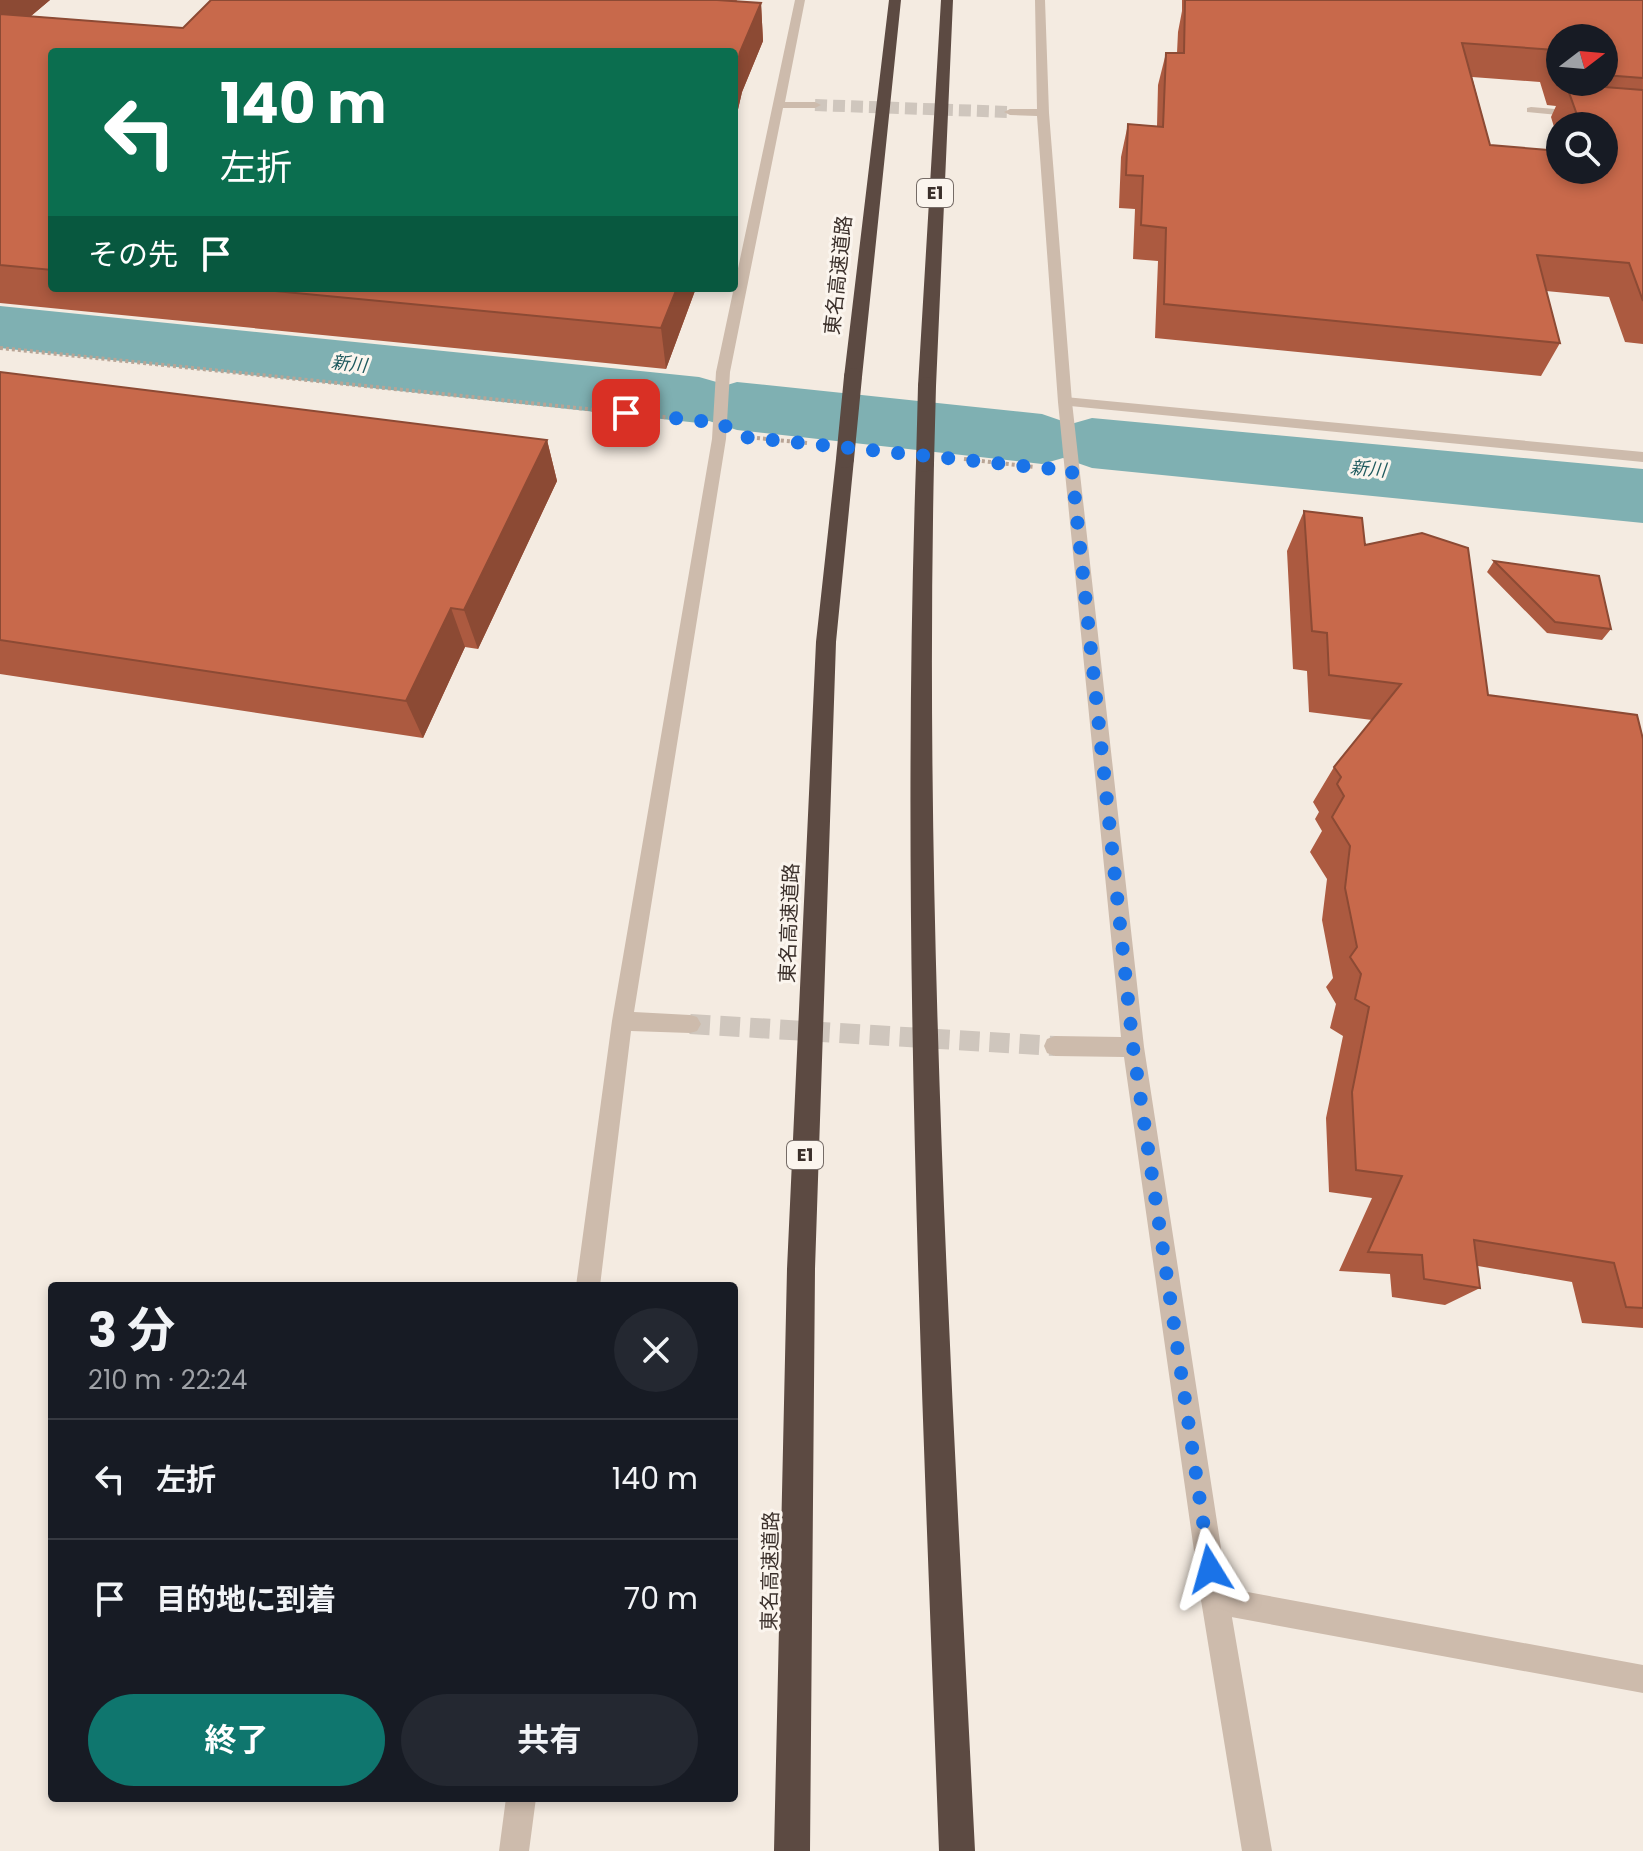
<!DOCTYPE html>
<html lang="ja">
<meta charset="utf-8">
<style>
body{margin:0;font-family:Poppins,"Noto Sans JP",sans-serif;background:#242831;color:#f1f3f6;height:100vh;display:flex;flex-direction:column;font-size:30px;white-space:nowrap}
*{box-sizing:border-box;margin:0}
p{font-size:26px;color:#9ea1a6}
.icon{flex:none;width:44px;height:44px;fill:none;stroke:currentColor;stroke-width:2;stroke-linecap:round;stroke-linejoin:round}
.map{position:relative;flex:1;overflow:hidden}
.drawer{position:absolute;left:48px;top:1282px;width:690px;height:520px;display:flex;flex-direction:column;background:#171b24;border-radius:8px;box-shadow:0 4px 12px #0003}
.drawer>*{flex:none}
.banner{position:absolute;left:48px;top:48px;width:690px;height:244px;border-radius:8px;box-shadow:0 4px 12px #0003;background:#0b6e4f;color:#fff;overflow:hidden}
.needle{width:52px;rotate:74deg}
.tools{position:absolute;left:1546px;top:24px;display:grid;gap:16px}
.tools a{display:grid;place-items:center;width:72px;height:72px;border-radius:50%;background:#171b24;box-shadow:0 4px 12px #0003;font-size:40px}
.pin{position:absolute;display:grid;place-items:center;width:68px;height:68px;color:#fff;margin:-34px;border-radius:16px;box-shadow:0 4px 12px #0006}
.me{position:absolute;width:88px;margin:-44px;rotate:352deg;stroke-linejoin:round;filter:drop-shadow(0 0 6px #0008)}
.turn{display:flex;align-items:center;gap:28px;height:168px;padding:0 40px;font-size:36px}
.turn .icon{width:104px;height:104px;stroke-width:2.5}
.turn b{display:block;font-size:56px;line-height:68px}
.then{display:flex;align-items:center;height:76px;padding:0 40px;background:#0003;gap:16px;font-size:30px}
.round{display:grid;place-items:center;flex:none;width:84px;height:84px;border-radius:42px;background:#242831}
.summary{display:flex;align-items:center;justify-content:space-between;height:136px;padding:0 40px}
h1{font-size:48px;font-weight:700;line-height:60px}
.action{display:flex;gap:16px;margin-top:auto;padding:16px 40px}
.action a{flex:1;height:92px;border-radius:48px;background:#0f766e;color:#fff;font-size:32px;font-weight:700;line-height:92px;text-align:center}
.action a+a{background:#242831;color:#f1f3f6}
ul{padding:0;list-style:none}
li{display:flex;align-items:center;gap:24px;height:120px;padding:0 40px;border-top:2px solid #363941}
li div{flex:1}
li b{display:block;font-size:30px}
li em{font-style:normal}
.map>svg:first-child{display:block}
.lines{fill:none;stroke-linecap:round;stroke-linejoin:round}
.river{fill:#7fb0b2;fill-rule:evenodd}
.minor-tunnel-far1{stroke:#cfc6bd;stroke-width:12;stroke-dasharray:12 6;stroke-linecap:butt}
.minor-tunnel{stroke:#cfc6bd;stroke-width:20;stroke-dasharray:20 10;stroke-linecap:butt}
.path{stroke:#b9a596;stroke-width:4;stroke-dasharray:3 3;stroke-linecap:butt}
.service{fill:#cdbbac;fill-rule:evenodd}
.minor{fill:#cdbbac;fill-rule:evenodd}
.motorway{fill:#5c4a42;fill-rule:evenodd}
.motorway-bridge{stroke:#5c4a42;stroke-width:18}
.wall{fill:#ac5a40;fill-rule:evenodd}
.shaded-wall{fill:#8c4a34}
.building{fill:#c8694b;stroke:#8c4a34;stroke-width:2}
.route{stroke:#1a73e8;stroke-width:14;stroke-dasharray:0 25.2}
.labels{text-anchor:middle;stroke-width:6;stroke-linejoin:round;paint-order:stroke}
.shield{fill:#fbf5ee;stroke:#756b66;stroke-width:2}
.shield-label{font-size:18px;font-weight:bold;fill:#3b302b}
.far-water-label{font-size:18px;font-style:italic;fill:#1f5a5e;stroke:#fbf5ee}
.street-label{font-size:20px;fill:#3b302b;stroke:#fbf5ee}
</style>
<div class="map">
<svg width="1643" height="1851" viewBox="0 0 1643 1851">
<rect width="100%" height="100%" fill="#f4ebe1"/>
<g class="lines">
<path class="river" d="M 0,306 L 699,377 L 727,385 L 737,382 L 1042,414 L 1071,424 L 1092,418 L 1643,469 L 1643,523 L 1092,468 L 1063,458 L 1042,464 L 737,430 L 709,421 L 699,423 L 0,348 Z"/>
<path class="minor-tunnel-far1" d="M 815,105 L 1010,112"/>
<path class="minor-tunnel" d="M 690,1024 L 1055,1046"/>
<path class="path" d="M 0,348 L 683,419
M 757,438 L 807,443
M 964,459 L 1034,467"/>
<path class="service" d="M 1531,107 L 1579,111 L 1585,114 L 1579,117 L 1527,112 L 1527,108 Z
M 1065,397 L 1643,452 L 1643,462 L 1060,405 L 1058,402 Z
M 1215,1586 L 1643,1665 L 1643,1693 L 1215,1614 L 1205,1610 L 1201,1600 L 1205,1590 Z"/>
<path class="minor" d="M 795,0 L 805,0 L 785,102 L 815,102 L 821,105 L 815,108 L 783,108 L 730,372 L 726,439 L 634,1012 L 690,1015 L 697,1017 L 701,1024 L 697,1031 L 690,1033 L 631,1031 L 600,1286 L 576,1286 L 612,1021 L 712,439 L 716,372 Z
M 1035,0 L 1045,0 L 1049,113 L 1072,402 L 1144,1047 L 1229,1600 L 1272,1851 L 1242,1851 L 1201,1600 L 1124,1057 L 1055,1056 L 1047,1053 L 1044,1046 L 1047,1039 L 1055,1036 L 1121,1037 L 1058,402 L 1037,116 L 1010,115 L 1004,112 L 1010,109 L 1037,109 Z
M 506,1798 L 536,1798 L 529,1851 L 499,1851 Z"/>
<path class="motorway" d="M 889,0 L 901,0 L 862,377 L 853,382 L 844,377 Z
M 941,0 L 953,0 L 936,386 L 927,391 L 918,386 Z
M 845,453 L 854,459 L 836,642 L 815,1269 L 810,1851 L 774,1851 L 787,1269 L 816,642 L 836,459 Z
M 925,457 L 934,463 C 924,926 952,1389 975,1851 L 939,1851 C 922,1389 900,925 916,463 Z"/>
<path class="motorway-bridge" d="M 845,459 L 853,377
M 925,463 L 927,386"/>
</g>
<path class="wall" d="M 0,0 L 50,0 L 31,16 L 183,28 L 737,0 L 736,2 L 761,3 L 763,41 L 742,92 L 736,118 L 734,118 L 734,52 L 52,52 L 52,288 L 696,288 L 666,369 L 0,303 Z
M 1182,0 L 1643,0 L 1643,344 L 1625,342 L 1609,297 L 1546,291 L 1560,343 L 1541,376 L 1155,338 L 1158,261 L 1133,259 L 1135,209 L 1119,208 L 1121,157 L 1128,124 L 1157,126 L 1158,85 L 1166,53 L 1177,53 L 1178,32 L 1182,11 ZM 1560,38 L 1604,38 L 1604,82 L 1560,82 ZM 1472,77 L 1540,82 L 1547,105 L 1556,106 L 1551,117 L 1560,147 L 1560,126 L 1604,126 L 1604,170 L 1490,145 Z
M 0,372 L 547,440 L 557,481 L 478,649 L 465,647 L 423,738 L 0,674 Z
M 1304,511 L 1365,545 L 1488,695 L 1643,739 L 1643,1328 L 1582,1323 L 1572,1282 L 1478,1266 L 1480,1288 L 1445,1305 L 1392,1297 L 1390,1274 L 1339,1271 L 1372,1198 L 1329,1192 L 1326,1118 L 1343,1036 L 1330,1028 L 1336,1004 L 1326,987 L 1333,978 L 1322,920 L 1327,879 L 1310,852 L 1322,831 L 1315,819 L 1319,812 L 1313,802 L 1334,767 L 1372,720 L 1309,712 L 1307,671 L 1293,669 L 1287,551 Z
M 1494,561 L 1611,629 L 1602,640 L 1547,633 L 1487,572 Z"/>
<path class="shaded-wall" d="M 0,0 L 50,0 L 0,42 Z
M 761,3 L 763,41 L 742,92 L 736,118 L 734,79 L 740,52 Z
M 677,288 L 696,288 L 666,369 L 661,328 Z
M 547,440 L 557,481 L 478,649 L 464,610 Z
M 451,608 L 465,647 L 423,738 L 406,701 Z"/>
<path class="building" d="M 211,0 L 717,0 L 761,3 L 740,52 L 734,79 L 734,52 L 52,52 L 52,270 L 0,265 L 0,14 L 183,28 Z
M 1185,0 L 1643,0 L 1643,78 L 1604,75 L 1604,38 L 1560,38 L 1560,65 L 1555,50 L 1462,43 L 1490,145 L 1560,151 L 1560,170 L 1604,170 L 1604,126 L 1581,126 L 1566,84 L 1643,90 L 1643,301 L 1629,263 L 1537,255 L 1560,343 L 1164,304 L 1166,228 L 1141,225 L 1143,176 L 1126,175 L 1128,124 L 1163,127 L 1166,53 L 1184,53 Z
M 244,288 L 677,288 L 661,328 Z
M 0,372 L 547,440 L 464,610 L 451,608 L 406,701 L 0,640 Z
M 1304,511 L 1362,518 L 1365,545 L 1422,533 L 1468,548 L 1488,695 L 1637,715 L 1643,739 L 1643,1308 L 1626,1307 L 1614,1263 L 1474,1240 L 1480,1288 L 1424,1279 L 1422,1255 L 1368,1252 L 1402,1176 L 1356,1170 L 1352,1092 L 1369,1007 L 1355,999 L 1361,974 L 1350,957 L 1357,947 L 1345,888 L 1350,846 L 1332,817 L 1344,796 L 1337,784 L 1341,777 L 1334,767 L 1401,684 L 1329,675 L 1327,633 L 1312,631 Z
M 1494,561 L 1599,576 L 1611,629 L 1555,622 Z"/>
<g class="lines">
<path class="route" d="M 626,413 L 720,423 L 744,437 L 1072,471 L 1133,1047 L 1210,1569"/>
</g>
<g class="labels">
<g class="shield">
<rect x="917" y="179" width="36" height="28" rx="6"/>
<rect x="787" y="1141" width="36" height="28" rx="6"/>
</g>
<g class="shield-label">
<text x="935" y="199">E1</text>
<text x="805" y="1161">E1</text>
</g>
<g class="far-water-label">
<text transform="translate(349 364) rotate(6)" y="6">新川</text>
<text transform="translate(1368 469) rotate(5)" y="6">新川</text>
</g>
<g class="street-label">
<text transform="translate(838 275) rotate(-84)" y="7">東名高速道路</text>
<text transform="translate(789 923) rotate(-88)" y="7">東名高速道路</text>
<text transform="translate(770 1571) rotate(-89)" y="7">東名高速道路</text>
</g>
</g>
</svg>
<div class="tools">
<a><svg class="needle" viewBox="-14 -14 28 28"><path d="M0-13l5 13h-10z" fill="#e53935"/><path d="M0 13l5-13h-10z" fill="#9ea1a6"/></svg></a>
<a><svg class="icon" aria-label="search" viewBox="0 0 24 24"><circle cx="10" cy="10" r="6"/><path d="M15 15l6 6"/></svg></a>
</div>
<div class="pin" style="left:626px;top:413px;background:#d93025"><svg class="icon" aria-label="arrive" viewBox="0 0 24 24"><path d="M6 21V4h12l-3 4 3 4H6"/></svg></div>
<svg class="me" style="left:1210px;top:1569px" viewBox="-20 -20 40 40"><path d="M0-17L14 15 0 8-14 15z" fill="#1a73e8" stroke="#fff" stroke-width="4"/></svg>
<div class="banner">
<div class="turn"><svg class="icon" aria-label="left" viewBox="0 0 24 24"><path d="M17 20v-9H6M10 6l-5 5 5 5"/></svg><div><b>140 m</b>左折</div></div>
<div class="then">その先<svg class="icon" aria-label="arrive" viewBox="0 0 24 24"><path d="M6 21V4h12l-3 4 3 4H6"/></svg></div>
</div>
<section class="drawer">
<div class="summary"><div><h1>3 分</h1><p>210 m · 22:24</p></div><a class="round"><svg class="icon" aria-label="close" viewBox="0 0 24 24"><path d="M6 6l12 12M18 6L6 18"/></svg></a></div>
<ul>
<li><svg class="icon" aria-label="left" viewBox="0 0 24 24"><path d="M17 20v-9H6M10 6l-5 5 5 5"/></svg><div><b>左折</b></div><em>140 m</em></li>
<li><svg class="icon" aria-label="arrive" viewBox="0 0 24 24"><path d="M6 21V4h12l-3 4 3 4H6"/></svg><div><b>目的地に到着</b></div><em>70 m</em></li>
</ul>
<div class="action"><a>終了</a><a>共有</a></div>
</section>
</div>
